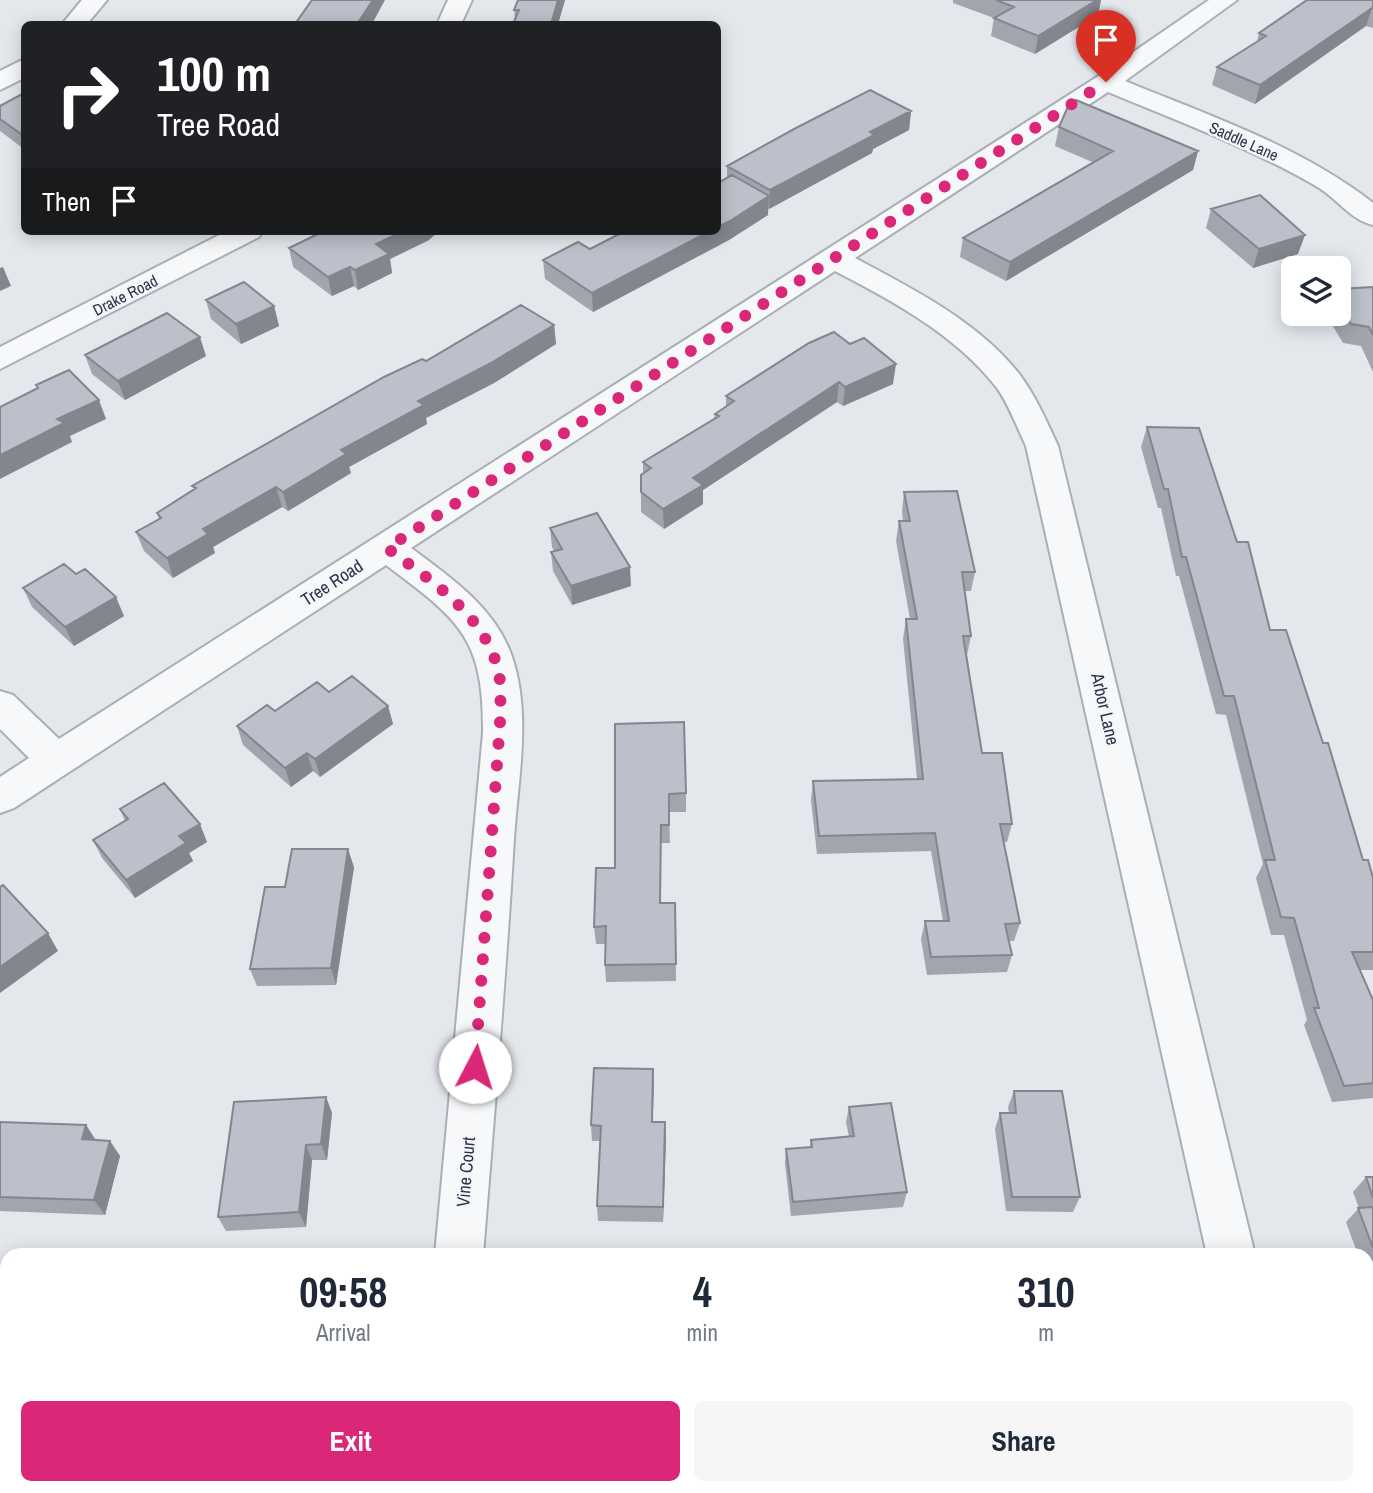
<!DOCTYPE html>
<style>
body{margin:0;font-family:"Archivo Narrow",sans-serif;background:#f6f6f7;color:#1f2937;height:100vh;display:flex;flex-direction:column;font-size:26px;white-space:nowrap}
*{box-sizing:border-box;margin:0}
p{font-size:23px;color:#747a83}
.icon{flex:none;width:38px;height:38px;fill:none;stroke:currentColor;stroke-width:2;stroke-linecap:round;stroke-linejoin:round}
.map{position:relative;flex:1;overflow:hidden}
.sheet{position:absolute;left:0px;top:1248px;width:1374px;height:247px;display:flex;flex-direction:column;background:#fff;border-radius:21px 21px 0 0;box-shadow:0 4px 18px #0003}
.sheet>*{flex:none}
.top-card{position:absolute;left:21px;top:21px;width:700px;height:214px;border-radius:10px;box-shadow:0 4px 18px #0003;background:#202124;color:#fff;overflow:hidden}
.tools{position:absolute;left:1281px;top:256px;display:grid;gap:14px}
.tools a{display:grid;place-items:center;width:70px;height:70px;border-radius:10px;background:#fff;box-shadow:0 4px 18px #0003;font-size:35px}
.pin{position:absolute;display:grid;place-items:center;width:60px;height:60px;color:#fff;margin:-72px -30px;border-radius:50% 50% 50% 0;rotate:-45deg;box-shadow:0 0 7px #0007}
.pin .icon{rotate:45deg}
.me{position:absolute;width:77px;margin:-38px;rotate:5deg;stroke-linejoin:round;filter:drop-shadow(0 0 5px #0008)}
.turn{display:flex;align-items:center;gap:24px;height:147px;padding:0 21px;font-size:32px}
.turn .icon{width:91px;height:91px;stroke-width:2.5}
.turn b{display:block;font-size:49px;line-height:60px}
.then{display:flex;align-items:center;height:66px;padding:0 21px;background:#0003;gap:14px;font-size:26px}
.eta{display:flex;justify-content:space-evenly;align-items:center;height:119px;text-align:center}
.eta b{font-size:42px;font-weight:700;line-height:49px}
.cta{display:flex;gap:14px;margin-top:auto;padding:14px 21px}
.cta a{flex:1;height:80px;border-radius:10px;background:#db2777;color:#fff;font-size:28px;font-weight:700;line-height:80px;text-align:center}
.cta a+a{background:#f6f6f7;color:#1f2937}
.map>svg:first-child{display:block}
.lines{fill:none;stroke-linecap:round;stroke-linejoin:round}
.street-casing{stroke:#a9aeb7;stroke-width:4}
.street{fill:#f7f8fa;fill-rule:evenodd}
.wall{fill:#a1a5ae}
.shaded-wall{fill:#83868d}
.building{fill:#bbc0ca;stroke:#83868d;stroke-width:2}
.route{stroke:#db2777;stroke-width:12;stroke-dasharray:0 21.6}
.labels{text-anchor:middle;stroke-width:5;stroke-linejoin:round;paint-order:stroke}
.far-street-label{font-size:16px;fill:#2b3445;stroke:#f4f6f9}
.street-label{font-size:18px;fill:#2b3445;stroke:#f4f6f9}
</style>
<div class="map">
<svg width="1373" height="1493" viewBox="0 0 1373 1493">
<rect width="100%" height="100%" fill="#e4e7ec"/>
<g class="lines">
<g class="street-casing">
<path id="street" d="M 82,0 L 107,0 L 87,24 L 62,24 Z
M 448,0 L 472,0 L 461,24 L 437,24 Z
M 1209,0 L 1237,0 L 1125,81 C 1210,116 1300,146 1373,203 L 1373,225 C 1350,220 1336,197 1316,186 C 1250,148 1178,121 1108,92 L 855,258 C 913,289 979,322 1020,375 C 1036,397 1047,422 1058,446 L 1255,1255 L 1207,1255 L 1026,446 C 1017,427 1009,405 997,388 C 956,335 893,301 835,271 L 411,548 C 450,577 494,607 511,654 C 532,712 518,779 514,838 C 506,977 494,1116 483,1255 L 435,1255 L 483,733 C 484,637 459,620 386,565 L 14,808 L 0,813 L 0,777 L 29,758 L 0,729 L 0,691 L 13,695 L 59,739 L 1097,77 Z
M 24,59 L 24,78 L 0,90 L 0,71 Z
M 227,231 L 263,231 L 259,237 L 0,369 L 0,347 Z
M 0,1336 L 7,1336 L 7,1386 L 0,1386 Z
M 1264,1488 L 1317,1488 L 1320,1493 L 1266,1493 Z"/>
</g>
<use href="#street" class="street"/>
</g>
<path class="wall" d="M 518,0 L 565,0 L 558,24 L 515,20 L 514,10 Z
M 953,0 L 1101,0 L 1098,15 L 1035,54 L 991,36 L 994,18 L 953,3 Z
M 1373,0 L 1373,28 L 1366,26 L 1255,104 L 1212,85 L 1217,67 L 1257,42 L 1259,33 Z
M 24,93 L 24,149 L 0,131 L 0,106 Z
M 911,111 L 909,130 L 873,149 L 872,153 L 769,209 L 768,208 L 768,215 L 729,240 L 593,312 L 545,279 L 543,260 L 590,249 L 727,178 L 727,166 Z
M 1059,127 L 1198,151 L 1193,170 L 1006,281 L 960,257 L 963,238 L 1092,162 L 1055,146 Z
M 1211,209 L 1298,254 L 1253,268 L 1206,228 Z
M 429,240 L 390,259 L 392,273 L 358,290 L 354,286 L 332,296 L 293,267 L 289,248 Z
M 1373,287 L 1373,372 L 1361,346 L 1343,343 L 1325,313 L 1339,313 L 1339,289 Z
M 206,300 L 274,306 L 279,326 L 241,344 L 211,319 Z
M 554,325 L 556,344 L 494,383 L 426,418 L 427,424 L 349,467 L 351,473 L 288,511 L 282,507 L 213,547 L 215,553 L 173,578 L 144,551 L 136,532 L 159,519 L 157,513 L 194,489 L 192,486 L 426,361 Z
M 834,332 L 893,384 L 843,406 L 837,402 L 703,490 L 703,504 L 664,529 L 641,512 L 641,475 L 643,473 L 643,462 L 714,419 L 715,414 L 726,406 L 726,396 Z
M 85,355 L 206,356 L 125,400 L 92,374 Z
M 1147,427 L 1237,542 L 1270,630 L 1323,743 L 1363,860 L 1373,878 L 1373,970 L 1360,970 L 1373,1000 L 1373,1098 L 1332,1102 L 1304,1025 L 1307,1020 L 1284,935 L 1271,935 L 1256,878 L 1263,864 L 1226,715 L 1216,714 L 1179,576 L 1176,576 L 1161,508 L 1158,508 L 1141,447 Z
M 904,492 L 975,572 L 971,591 L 965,591 L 971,636 L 967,655 L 982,753 L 1012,824 L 1007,842 L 1004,842 L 1020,923 L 1014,941 L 1009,941 L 1012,955 L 1007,972 L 927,975 L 921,939 L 925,921 L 943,921 L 931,851 L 817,854 L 811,800 L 813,781 L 917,779 L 903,639 L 906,619 L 910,619 L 896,541 L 899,521 L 903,521 L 902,511 Z
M 550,528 L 631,586 L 572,605 L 553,571 L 551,552 L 554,551 L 552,547 Z
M 23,588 L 124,616 L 74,646 L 32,607 Z
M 329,692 L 388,706 L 393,724 L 320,777 L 313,771 L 291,787 L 243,745 L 237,726 L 275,711 Z
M 615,724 L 686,793 L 686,812 L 669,812 L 670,843 L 661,843 L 661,903 L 675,903 L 676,981 L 606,982 L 605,965 L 606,944 L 596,944 L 594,927 L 615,868 Z
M 120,809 L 207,842 L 189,853 L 193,861 L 135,898 L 102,858 L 93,840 L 125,821 Z
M 354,867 L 336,985 L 257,986 L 250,969 L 285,887 Z
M 653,1069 L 653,1122 L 666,1138 L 663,1222 L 598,1221 L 597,1206 L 600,1141 L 592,1141 L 591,1125 Z
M 1014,1091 L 1080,1197 L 1073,1212 L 1006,1211 L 995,1129 L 1000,1113 L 1009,1113 L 1008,1107 Z
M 326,1097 L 332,1113 L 327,1160 L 312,1160 L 306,1227 L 226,1231 L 218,1217 Z
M 849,1107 L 907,1192 L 903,1207 L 791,1216 L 785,1164 L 786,1149 L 810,1147 L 811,1140 L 849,1137 L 846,1122 Z
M 0,1122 L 86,1125 L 96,1140 L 110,1141 L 120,1156 L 105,1215 L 0,1211 Z
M 1366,1177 L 1373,1177 L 1373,1282 L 1368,1283 L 1367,1280 L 1367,1255 L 1358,1255 L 1346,1222 L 1359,1208 L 1353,1192 Z"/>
<path class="shaded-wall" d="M 373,0 L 385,0 L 372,24 L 357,24 Z
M 558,0 L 565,0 L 558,24 L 551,24 Z
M 1097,0 L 1101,0 L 1098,15 L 1035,54 L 1038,36 Z
M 1372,8 L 1366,26 L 1255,104 L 1260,85 Z
M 911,111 L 909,130 L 873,149 L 872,153 L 769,209 L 770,190 L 870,132 Z
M 1198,151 L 1193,170 L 1006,281 L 1010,262 Z
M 769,196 L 768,215 L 729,240 L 593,312 L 592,293 L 710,231 L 718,231 L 718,227 Z
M 404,231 L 439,231 L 429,240 L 390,259 L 392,273 L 358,290 L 355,270 L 376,244 Z
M 1305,235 L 1298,254 L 1253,268 L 1259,249 Z
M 3,267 L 11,286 L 0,291 L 0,268 Z
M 350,267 L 354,286 L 332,296 L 328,277 Z
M 274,306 L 279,326 L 241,344 L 236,324 Z
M 554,325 L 556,344 L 494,383 L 426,418 L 427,424 L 349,467 L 351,473 L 288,511 L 283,492 L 341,450 L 418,401 Z
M 200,337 L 206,356 L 125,400 L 118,381 Z
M 896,364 L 893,384 L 843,406 L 845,387 Z
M 839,382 L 837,402 L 703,490 L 703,504 L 664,529 L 663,509 L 693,478 Z
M 99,400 L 106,419 L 70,436 L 72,442 L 0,479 L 0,455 L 57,419 Z
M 276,487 L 282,507 L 213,547 L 215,553 L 173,578 L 167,558 L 203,529 Z
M 630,567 L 631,586 L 572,605 L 571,586 Z
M 116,597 L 124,616 L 74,646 L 65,627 Z
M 388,706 L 393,724 L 320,777 L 315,759 Z
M 307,753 L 313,771 L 291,787 L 285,768 Z
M 200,824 L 207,842 L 189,853 L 193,861 L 135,898 L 126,880 L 179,836 Z
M 348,849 L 354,867 L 336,985 L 331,968 Z
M 48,933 L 58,951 L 0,993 L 0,967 Z
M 653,1069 L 654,1085 L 652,1137 L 652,1122 Z
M 326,1097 L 332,1113 L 327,1160 L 321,1144 Z
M 665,1122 L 666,1138 L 663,1222 L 663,1207 Z
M 86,1125 L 96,1141 L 82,1139 Z
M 110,1141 L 120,1156 L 105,1215 L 94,1200 Z
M 306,1145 L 312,1160 L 306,1227 L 299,1212 Z"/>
<path class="building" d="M 312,0 L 373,0 L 357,24 L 295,24 Z
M 518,0 L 558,0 L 551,24 L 513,24 L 519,10 L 514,10 Z
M 996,0 L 1097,0 L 1038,36 L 994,18 L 1014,7 Z
M 1307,0 L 1373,0 L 1373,8 L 1372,8 L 1260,85 L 1217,67 L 1266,36 L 1259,33 Z
M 870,90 L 911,111 L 870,132 L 874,135 L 770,190 L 727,166 L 796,128 Z
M 24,93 L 24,136 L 0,119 L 0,106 Z
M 1076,100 L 1198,151 L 1010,262 L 963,238 L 1113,151 L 1059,127 L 1069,104 Z
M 732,175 L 769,196 L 730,221 L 718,227 L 718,183 Z
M 1260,195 L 1305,235 L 1259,249 L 1211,209 Z
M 324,231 L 404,231 L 376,244 L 389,254 L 355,270 L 350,267 L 328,277 L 289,248 Z
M 625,231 L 710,231 L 592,293 L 543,260 L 578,242 L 590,249 Z
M 244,282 L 274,306 L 236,324 L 206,300 Z
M 1373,287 L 1373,335 L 1369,327 L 1351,324 L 1339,304 L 1339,289 Z
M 521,305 L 554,325 L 491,363 L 418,401 L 424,405 L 341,450 L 346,454 L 283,492 L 276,487 L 203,529 L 208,534 L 167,558 L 136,532 L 161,518 L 157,513 L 196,488 L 192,486 L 384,377 L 422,359 L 426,361 Z
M 167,313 L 200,337 L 118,381 L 85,355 Z
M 834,332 L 850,344 L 864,338 L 896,364 L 845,387 L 839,382 L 693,478 L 703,485 L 663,509 L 641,492 L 641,475 L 651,468 L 643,462 L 719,416 L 715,414 L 734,401 L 726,396 L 809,343 Z
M 69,370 L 99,400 L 57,419 L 64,423 L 0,455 L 0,407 L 38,388 L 36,385 Z
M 1147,427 L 1199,428 L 1237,542 L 1248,542 L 1270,630 L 1286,630 L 1323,743 L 1328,743 L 1363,860 L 1368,860 L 1373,878 L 1373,952 L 1352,952 L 1373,1000 L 1373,1083 L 1344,1086 L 1314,1008 L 1319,1008 L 1294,918 L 1281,917 L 1265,860 L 1275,860 L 1234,696 L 1224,696 L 1186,557 L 1182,557 L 1168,489 L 1164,489 Z
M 957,491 L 975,572 L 962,572 L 971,636 L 963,636 L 982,753 L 1002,753 L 1012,824 L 1000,824 L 1020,923 L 1005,924 L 1012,955 L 931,957 L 925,921 L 949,921 L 935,833 L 819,836 L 813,781 L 923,779 L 906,619 L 917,619 L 899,521 L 910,521 L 904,492 Z
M 597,513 L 630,567 L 571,586 L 551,552 L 562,549 L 550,528 Z
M 64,564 L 76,574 L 85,569 L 116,597 L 65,627 L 23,588 Z
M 352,676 L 388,706 L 315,759 L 307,753 L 285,768 L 237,726 L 267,705 L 275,711 L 317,682 L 329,692 Z
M 684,722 L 686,793 L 669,794 L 669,825 L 661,825 L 660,903 L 675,903 L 676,964 L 605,965 L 606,926 L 594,927 L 596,868 L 615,868 L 615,724 Z
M 164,783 L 200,824 L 179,836 L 186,843 L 126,880 L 93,840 L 128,819 L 120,809 Z
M 292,849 L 348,849 L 331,968 L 250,969 L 265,887 L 285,887 Z
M 3,885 L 48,933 L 0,967 L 0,887 Z
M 594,1068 L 653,1069 L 652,1122 L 665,1122 L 663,1207 L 597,1206 L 601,1126 L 591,1125 Z
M 1014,1091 L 1062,1091 L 1080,1197 L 1012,1197 L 1000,1113 L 1016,1113 Z
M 326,1097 L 321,1144 L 306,1145 L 299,1212 L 218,1217 L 234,1102 Z
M 891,1103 L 907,1192 L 793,1202 L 786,1149 L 812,1147 L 811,1140 L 854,1136 L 849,1107 Z
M 0,1122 L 86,1125 L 82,1139 L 110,1141 L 94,1200 L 0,1197 Z
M 1366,1177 L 1373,1177 L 1373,1198 Z
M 1373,1207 L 1373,1248 L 1358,1208 Z"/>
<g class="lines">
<path class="route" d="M 475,1067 L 500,723 C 500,706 502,685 498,669 C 483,613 431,581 387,548 L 1106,82"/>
</g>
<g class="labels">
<g class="far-street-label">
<text transform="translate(1244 141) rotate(24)" y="6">Saddle Lane</text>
<text transform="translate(125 295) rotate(-27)" y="6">Drake Road</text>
</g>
<g class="street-label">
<text transform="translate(332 583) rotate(-33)" y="6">Tree Road</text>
<text transform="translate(1105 709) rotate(77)" y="6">Arbor Lane</text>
<text transform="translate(466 1172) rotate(-85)" y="6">Vine Court</text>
</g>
</g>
</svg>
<div class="tools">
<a><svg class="icon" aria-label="layers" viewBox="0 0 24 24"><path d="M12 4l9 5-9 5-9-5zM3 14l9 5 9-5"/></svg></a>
</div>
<div class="pin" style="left:1106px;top:82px;background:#d93025"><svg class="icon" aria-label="arrive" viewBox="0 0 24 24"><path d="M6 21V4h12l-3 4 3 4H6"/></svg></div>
<svg class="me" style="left:475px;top:1067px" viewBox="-20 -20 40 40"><circle r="19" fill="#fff"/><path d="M0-13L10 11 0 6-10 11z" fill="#db2777"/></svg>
<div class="top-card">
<div class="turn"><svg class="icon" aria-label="right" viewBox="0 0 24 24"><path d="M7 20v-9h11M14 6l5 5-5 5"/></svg><div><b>100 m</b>Tree Road</div></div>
<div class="then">Then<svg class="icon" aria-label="arrive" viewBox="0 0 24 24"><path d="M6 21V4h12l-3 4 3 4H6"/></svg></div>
</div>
<section class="sheet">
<div class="eta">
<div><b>09:58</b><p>Arrival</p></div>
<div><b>4</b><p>min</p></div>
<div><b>310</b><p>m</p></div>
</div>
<div class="cta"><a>Exit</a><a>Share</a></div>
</section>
</div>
